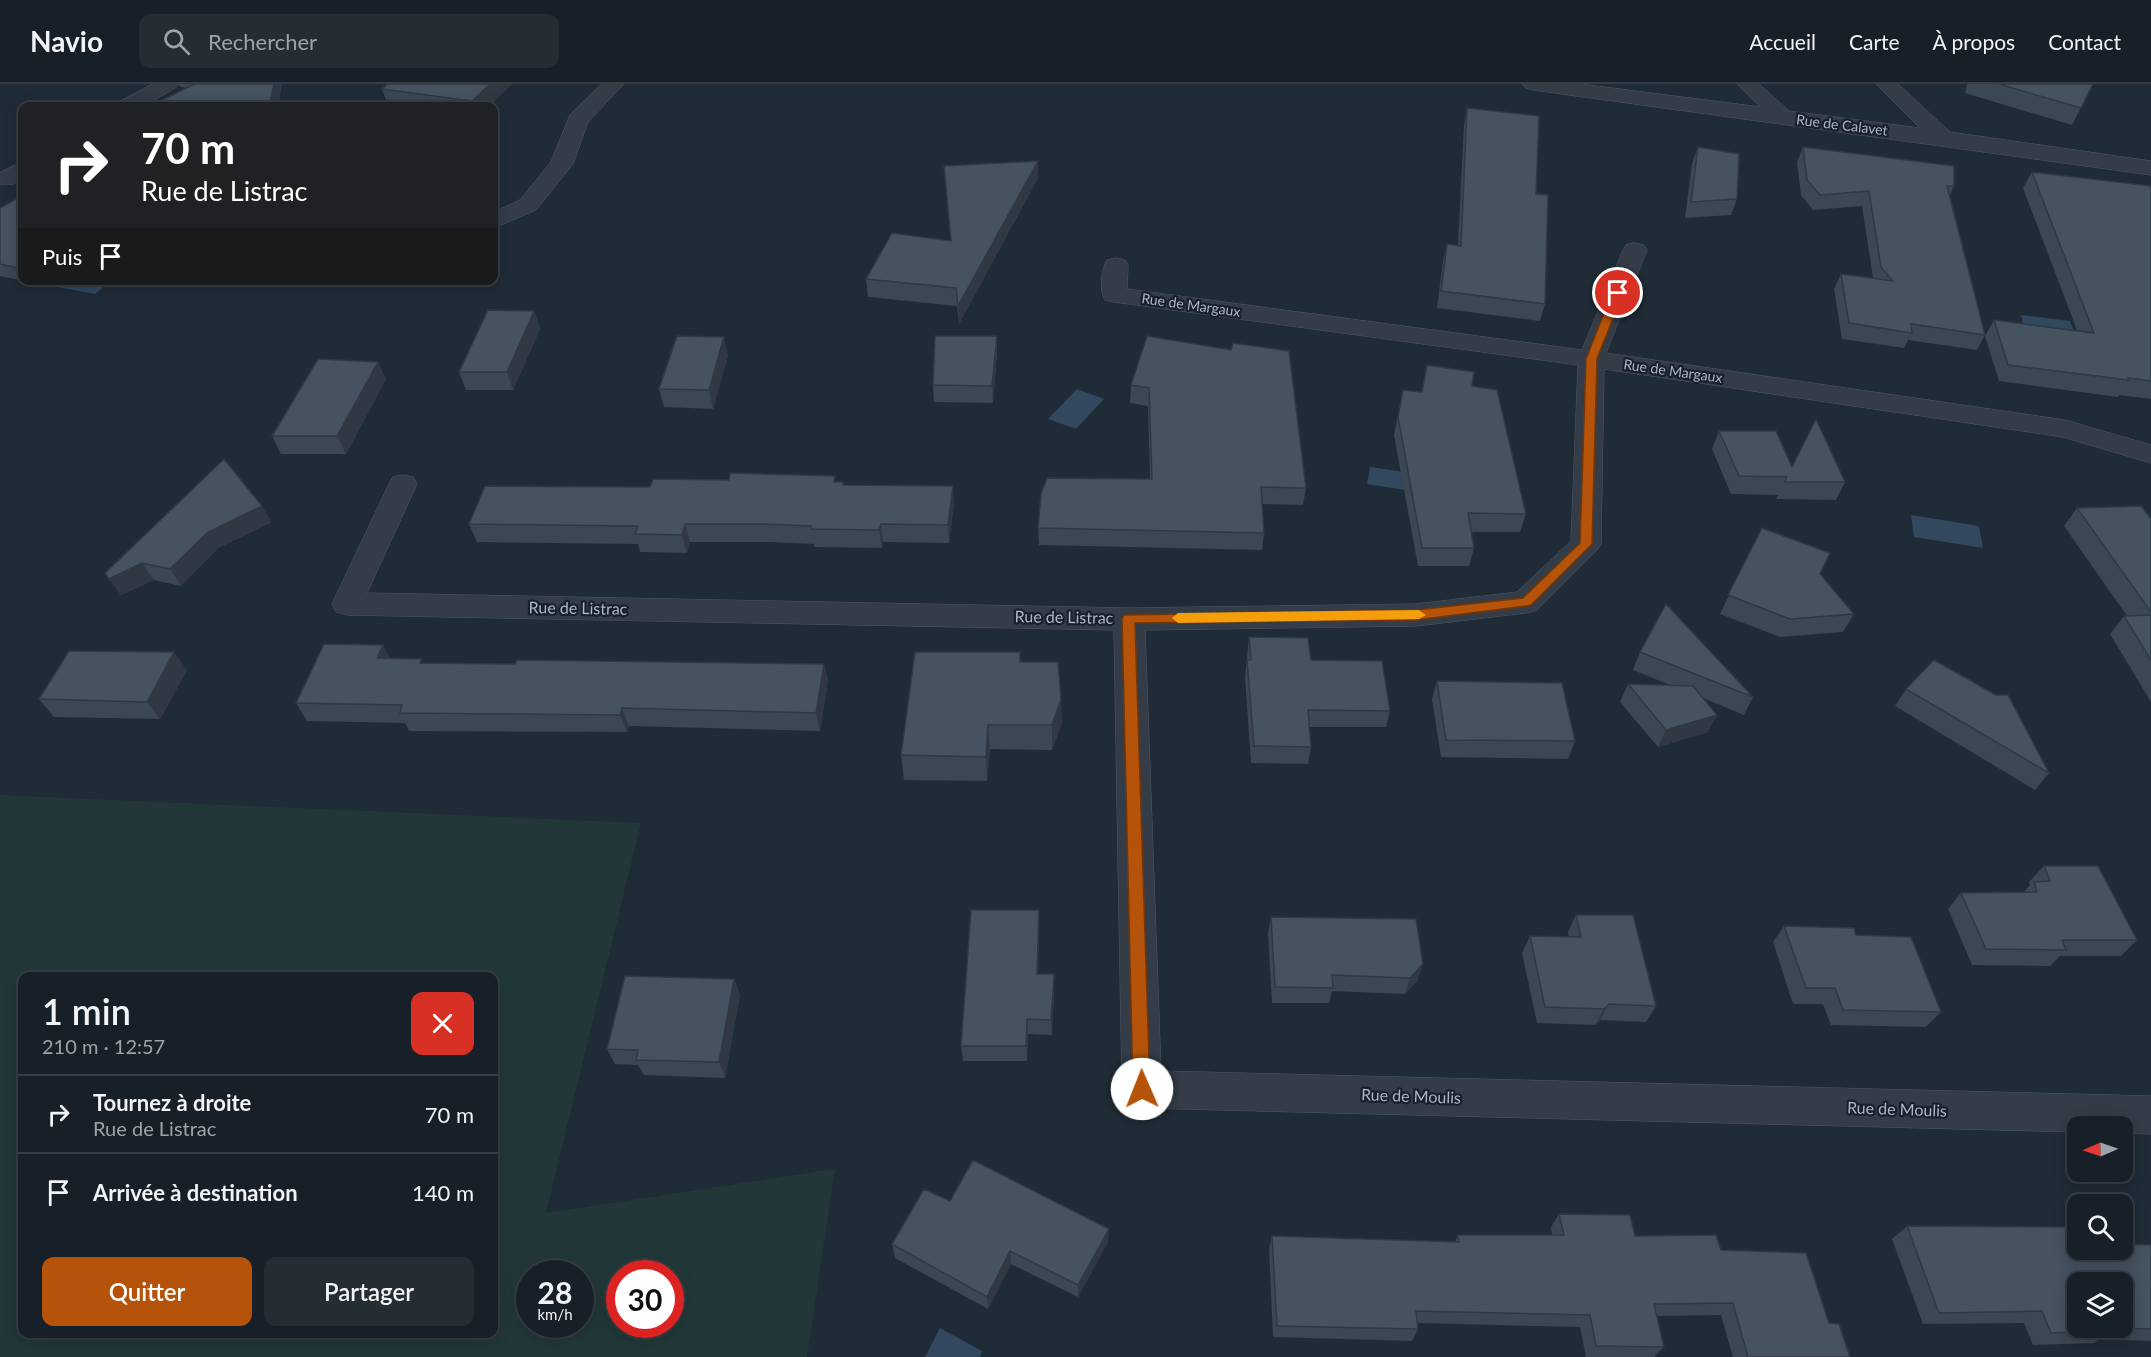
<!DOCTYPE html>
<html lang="fr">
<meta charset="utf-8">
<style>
body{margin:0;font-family:Lato,sans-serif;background:#242d34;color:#f1f3f6;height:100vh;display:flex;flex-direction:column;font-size:22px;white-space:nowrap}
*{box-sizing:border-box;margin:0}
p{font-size:20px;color:#9ea3a8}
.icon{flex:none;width:33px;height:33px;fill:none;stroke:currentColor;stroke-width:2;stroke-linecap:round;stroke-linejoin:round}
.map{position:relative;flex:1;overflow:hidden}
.side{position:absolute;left:18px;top:888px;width:480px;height:366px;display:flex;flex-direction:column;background:#172028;border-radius:12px;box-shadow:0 3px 15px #0003,0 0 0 2px #363e45}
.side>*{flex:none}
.guide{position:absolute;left:18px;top:18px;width:480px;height:183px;border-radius:12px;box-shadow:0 3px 15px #0003,0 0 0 2px #363e45;background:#202124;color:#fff;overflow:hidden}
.needle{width:39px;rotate:268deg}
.fabs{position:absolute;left:2067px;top:1032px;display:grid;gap:12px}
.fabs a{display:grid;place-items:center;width:66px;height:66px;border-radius:12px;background:#172028;box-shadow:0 3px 15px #0003,0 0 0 2px #363e45;font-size:30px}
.speed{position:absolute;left:516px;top:1176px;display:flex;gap:12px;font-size:30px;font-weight:700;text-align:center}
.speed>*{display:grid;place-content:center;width:78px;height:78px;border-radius:50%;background:#172028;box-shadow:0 3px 15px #0003,0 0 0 2px #363e45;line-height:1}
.speed small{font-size:15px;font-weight:400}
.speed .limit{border:9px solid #d22;background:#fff;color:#111}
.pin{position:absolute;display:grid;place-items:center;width:51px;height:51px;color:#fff;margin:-26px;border:3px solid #fff;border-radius:50%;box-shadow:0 2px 6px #0007}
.me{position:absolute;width:66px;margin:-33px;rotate:359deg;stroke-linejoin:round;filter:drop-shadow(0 0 4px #0008)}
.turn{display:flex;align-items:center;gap:21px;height:126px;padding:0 24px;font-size:27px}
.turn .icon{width:78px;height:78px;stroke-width:2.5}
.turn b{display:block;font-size:42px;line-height:51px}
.then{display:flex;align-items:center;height:57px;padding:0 24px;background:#0003;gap:12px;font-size:22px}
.round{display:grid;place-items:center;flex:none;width:63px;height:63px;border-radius:12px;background:#242d34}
.summary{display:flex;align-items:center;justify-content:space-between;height:102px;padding:0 24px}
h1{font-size:36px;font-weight:600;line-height:45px}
.cta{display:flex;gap:12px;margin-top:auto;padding:12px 24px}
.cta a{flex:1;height:69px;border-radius:12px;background:#b45309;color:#fff;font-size:24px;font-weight:600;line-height:69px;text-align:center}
.cta a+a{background:#242d34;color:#f1f3f6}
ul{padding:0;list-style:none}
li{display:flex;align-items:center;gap:18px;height:78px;padding:0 24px;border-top:2px solid #363e45}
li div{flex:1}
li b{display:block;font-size:22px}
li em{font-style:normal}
header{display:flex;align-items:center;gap:36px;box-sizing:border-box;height:84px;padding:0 30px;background:#172028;border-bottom:2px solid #363e45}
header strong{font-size:28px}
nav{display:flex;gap:33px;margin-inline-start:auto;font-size:21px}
.search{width:420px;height:54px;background:#242d34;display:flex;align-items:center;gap:15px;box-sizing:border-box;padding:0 21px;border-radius:12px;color:#9ea3a8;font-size:22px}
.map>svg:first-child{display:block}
.green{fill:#223838;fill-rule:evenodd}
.water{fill:#32485e}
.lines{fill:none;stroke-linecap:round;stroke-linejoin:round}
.minor-casing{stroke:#505a65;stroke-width:1}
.minor{fill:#333c47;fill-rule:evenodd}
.wall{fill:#3b4753}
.shaded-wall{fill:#303943}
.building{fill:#455260;stroke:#303943;stroke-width:1.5}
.route{fill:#b45309;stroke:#753606;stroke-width:1.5}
.slow{fill:#f59e0b}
.labels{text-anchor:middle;stroke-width:4.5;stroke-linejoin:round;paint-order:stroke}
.far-street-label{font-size:14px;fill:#adb7c4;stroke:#18212b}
.street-label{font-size:16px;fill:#adb7c4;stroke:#18212b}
</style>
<header>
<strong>Navio</strong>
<div class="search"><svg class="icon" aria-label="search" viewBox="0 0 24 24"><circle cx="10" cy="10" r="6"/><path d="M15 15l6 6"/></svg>Rechercher</div>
<nav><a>Accueil</a><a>Carte</a><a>À propos</a><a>Contact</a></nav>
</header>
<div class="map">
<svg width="2151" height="1273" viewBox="0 0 2151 1273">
<rect width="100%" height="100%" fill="#1f2b36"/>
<path class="green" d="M 0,711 L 641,739 L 546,1129 L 835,1085 L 807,1273 L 0,1273 ZM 22,892 L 494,892 L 494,1250 L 22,1250 ZM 530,1190 L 580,1190 L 580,1240 L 530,1240 ZM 620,1190 L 670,1190 L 670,1240 L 620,1240 Z"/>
<path class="water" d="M 52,197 L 52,196 L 111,197 L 95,210 L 47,201 Z
M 2021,231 L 2070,237 L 2075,250 L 2024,244 Z
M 1077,305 L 1104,315 L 1076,345 L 1048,335 Z
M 1370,383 L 1432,392 L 1430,410 L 1367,400 Z
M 1911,431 L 1979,442 L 1983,464 L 1914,453 Z
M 940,1244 L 982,1267 L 980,1273 L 925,1273 Z"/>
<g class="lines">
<g class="minor-casing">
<path id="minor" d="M 153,0 L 178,0 L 175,4 L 144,22 L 118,22 L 121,17 Z
M 602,0 L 624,0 L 588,38 L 573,80 L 536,126 L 494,144 L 494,128 L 520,116 L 551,78 L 570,31 Z
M 1523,0 L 1581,0 L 1760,23 L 1737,0 L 1759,0 L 1789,27 L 1920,44 L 1876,0 L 1898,0 L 1950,48 L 2151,77 L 2151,91 L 1533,6 L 1526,4 Z
M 22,78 L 22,94 L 14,100 L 0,100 L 0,89 Z
M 1635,159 L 1644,161 L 1647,166 L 1606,269 L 2065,336 L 2151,361 L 2151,379 L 2063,353 L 1604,285 L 1601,460 L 1596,467 L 1537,526 L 1526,529 L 1416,542 L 1145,546 L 1161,987 L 2151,1012 L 2151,1050 L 2122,1049 L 2122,1042 L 2078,1042 L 2078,1048 L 1142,1024 L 1128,1018 L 1122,1005 L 1114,546 L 347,531 L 336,528 L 332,520 L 389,400 L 393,393 L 403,391 L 413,393 L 417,400 L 367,509 L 1129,524 L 1416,520 L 1517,508 L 1571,457 L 1578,281 L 1114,218 L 1105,216 C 1099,207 1101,185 1107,176 L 1116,174 L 1125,176 L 1128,181 L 1127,205 L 1582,266 L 1623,166 L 1626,161 Z"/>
</g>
<use href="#minor" class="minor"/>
</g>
<path class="wall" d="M 178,0 L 282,0 L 278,22 L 151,22 L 186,4 L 179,2 Z
M 512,0 L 489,22 L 396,22 L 388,21 L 382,5 Z
M 1967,0 L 2093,0 L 2072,41 L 1965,9 Z
M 1467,24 L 1536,110 L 1545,220 L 1540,237 L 1437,224 L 1443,177 L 1447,160 L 1458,161 L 1464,41 Z
M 1698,63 L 1737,115 L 1731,131 L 1685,134 L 1692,79 Z
M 1803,63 L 1954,102 L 1950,111 L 1985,251 L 1977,266 L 1908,256 L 1904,264 L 1842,255 L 1834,205 L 1841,190 L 1873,194 L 1862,122 L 1813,126 L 1801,111 L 1797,78 Z
M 1038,77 L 1038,94 L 959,240 L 957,222 L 868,213 L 866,195 L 951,157 L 944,82 Z
M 2032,88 L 2151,102 L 2151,315 L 2119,311 L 2118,313 L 1999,297 L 1985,252 L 1994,236 L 2077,246 L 2023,104 Z
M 22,112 L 22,196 L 40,196 L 35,199 L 0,192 L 0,124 Z
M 534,227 L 540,245 L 513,306 L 466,306 L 459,288 Z
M 997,252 L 997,269 L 993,319 L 934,318 L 933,301 Z
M 1147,252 L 1306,404 L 1303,421 L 1262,420 L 1264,449 L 1262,466 L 1039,461 L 1038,444 L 1150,395 L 1148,322 L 1130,319 L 1131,301 Z
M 728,271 L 713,325 L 664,323 L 659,305 Z
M 1427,281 L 1472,302 L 1526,430 L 1520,448 L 1471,448 L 1474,464 L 1469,482 L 1418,482 L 1394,351 L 1403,306 L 1421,308 Z
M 386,295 L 346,370 L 281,370 L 272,352 Z
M 1719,347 L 1792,383 L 1845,398 L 1836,416 L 1776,415 L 1778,411 L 1731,410 L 1712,365 Z
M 836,398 L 843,401 L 954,420 L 949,459 L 883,458 L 882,464 L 814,463 L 814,460 L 769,458 L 690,458 L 687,469 L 640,468 L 638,460 L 477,458 L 469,440 L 650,403 Z
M 2077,424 L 2151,435 L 2151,618 L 2110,550 L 2124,532 L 2127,532 L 2064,442 Z
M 272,438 L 218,464 L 181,502 L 154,496 L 121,511 L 105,489 Z
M 1762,444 L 1820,490 L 1854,530 L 1843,548 L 1780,553 L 1720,530 Z
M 1249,553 L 1311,576 L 1390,627 L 1386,643 L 1309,643 L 1311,663 L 1308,680 L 1251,679 L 1245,593 Z
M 1640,568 L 1753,613 L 1744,631 L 1703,614 L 1708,648 L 1658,663 L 1620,618 L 1628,600 L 1670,601 L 1633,586 Z
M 390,574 L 424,579 L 515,580 L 824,580 L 828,597 L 820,647 L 629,642 L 627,648 L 409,647 L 405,639 L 307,637 L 296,619 Z
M 1020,578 L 1062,639 L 1052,666 L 990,665 L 987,697 L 904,696 L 901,671 Z
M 187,586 L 160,635 L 54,633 L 39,615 Z
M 1437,597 L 1575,657 L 1568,675 L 1441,673 L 1432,615 Z
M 1906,605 L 2049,689 L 2035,706 L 1895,622 Z
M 2044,782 L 2137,856 L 2121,872 L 2060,872 L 2050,882 L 1972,881 L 1948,825 L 1961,809 L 2024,808 L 2030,801 L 2029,798 Z
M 1576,831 L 1656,922 L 1646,938 L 1600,936 L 1595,941 L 1537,939 L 1522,869 L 1530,852 L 1569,853 L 1568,848 Z
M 1271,833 L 1418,896 L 1405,910 L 1332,907 L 1329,919 L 1272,919 L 1268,849 Z
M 1039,842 L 1038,890 L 1054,890 L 1054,905 L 1052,951 L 1028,950 L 1027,977 L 963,977 L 961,962 Z
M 1784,842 L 1941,928 L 1926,943 L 1831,941 L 1823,920 L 1793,920 L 1773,858 Z
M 734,895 L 740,911 L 725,994 L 644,991 L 638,981 L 615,980 L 607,965 Z
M 950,1117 L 1108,1158 L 1078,1213 L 1011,1180 L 988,1225 L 895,1174 L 892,1160 Z
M 1559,1130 L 1635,1152 L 1721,1166 L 1829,1239 L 1850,1273 L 1733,1273 L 1721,1231 L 1657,1232 L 1664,1263 L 1654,1273 L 1586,1273 L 1580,1243 L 1417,1239 L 1418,1245 L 1412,1257 L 1273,1253 L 1269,1165 L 1272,1152 L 1455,1158 L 1458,1151 L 1552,1151 L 1551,1143 Z
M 1907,1142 L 2075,1158 L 2151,1161 L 2151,1257 L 2100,1255 L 2094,1259 L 2033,1261 L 2024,1239 L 1923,1240 L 1892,1155 Z"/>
<path class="shaded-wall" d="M 274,0 L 282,0 L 278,22 L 269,22 Z
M 490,0 L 512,0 L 489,22 L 474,22 L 472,17 Z
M 1038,77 L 1038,94 L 959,240 L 958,222 Z
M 534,227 L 540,245 L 513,306 L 507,288 Z
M 997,252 L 997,269 L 993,319 L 992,302 Z
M 724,253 L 728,271 L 713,325 L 709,306 Z
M 378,278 L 386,295 L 346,370 L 337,352 Z
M 953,402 L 954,420 L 949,459 L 948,441 Z
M 262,422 L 272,438 L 218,464 L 181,502 L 170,485 L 208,448 Z
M 685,440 L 690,458 L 687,469 L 682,451 Z
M 881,440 L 883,458 L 882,464 L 879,446 Z
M 142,479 L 154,496 L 121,511 L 109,495 Z
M 383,561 L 392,579 L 377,574 Z
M 174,568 L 187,586 L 160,635 L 147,618 Z
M 824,580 L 828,597 L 820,647 L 816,629 Z
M 1061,615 L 1062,639 L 1052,666 L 1052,641 Z
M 622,624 L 629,642 L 627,648 L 620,631 Z
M 1717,631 L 1708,648 L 1658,663 L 1666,646 Z
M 988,641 L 990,665 L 987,697 L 986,673 Z
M 1039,826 L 1039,842 L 1038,905 L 1037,890 Z
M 1423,880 L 1418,896 L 1405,910 L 1410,894 Z
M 1054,890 L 1054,905 L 1052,951 L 1051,936 Z
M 734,895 L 740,911 L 725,994 L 719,978 Z
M 1609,920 L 1600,936 L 1595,941 L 1604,925 Z
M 1027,935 L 1028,950 L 1027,977 L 1026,962 Z
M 1109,1145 L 1108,1158 L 1078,1213 L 1078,1201 Z
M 1010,1167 L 1011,1180 L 988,1225 L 987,1213 Z"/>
<path class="building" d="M 194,0 L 274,0 L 269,22 L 151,22 Z
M 388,0 L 490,0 L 472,17 L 382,5 Z
M 1999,0 L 2093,0 L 2081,24 Z
M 1467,24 L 1539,32 L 1536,110 L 1548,111 L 1545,220 L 1441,207 L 1447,160 L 1461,162 Z
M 1698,63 L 1739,70 L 1737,115 L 1691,118 Z
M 1803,63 L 1954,82 L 1954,102 L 1947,102 L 1985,251 L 1911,240 L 1912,249 L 1849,239 L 1841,190 L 1893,197 L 1881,183 L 1869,107 L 1820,111 L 1807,96 Z
M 1038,77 L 958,222 L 956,204 L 866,195 L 892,149 L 951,157 L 944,82 Z
M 2032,88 L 2151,102 L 2151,297 L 2128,294 L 2129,296 L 2008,281 L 1994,236 L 2094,249 Z
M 22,112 L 22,185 L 0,180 L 0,124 Z
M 488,226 L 534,227 L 507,288 L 459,288 Z
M 677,252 L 724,253 L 709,306 L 659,305 Z
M 935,252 L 997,252 L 992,302 L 933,301 Z
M 1147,252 L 1231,266 L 1233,259 L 1289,267 L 1306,404 L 1261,403 L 1264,449 L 1038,444 L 1041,410 L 1047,394 L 1152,395 L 1149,304 L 1131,301 Z
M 318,275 L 378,278 L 337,352 L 272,352 Z
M 1427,281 L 1474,288 L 1472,302 L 1497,306 L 1526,430 L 1468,429 L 1474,464 L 1422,464 L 1398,333 L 1403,306 L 1422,308 Z
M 1816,335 L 1845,398 L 1785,398 L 1787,393 L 1739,392 L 1719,347 L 1776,347 L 1792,383 Z
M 224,375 L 262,422 L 208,448 L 170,485 L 142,479 L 109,495 L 105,489 Z
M 730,389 L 835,392 L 834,398 L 843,398 L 843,401 L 953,402 L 948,441 L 881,440 L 879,446 L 811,445 L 811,442 L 765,440 L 685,440 L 682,451 L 635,450 L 638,442 L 469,440 L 485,402 L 650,403 L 653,395 L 729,396 Z
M 2141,422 L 2151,435 L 2151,528 L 2077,424 Z
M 1762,444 L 1830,469 L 1820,490 L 1854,530 L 1790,535 L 1728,511 Z
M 1666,520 L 1753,613 L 1640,568 Z
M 2151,531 L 2151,576 L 2124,532 Z
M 1249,553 L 1308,554 L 1311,576 L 1382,577 L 1390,627 L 1308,626 L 1311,663 L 1254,662 L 1247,576 L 1251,576 Z
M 324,560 L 383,561 L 377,574 L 422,575 L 420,579 L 515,580 L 517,576 L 824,580 L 816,629 L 622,624 L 620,631 L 400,629 L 402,621 L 296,619 Z
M 69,567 L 174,568 L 147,618 L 39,615 Z
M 915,568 L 1020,568 L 1020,578 L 1058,578 L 1061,615 L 1052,641 L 988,641 L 986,673 L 901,671 Z
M 1934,576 L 1996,611 L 2008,611 L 2049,689 L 1906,605 Z
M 1437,597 L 1562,599 L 1575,657 L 1446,656 Z
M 1628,600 L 1693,602 L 1717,631 L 1666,646 Z
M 2044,782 L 2098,782 L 2137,856 L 2062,856 L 2066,866 L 1986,865 L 1961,809 L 2037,808 L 2034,798 L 2050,797 Z
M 971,826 L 1039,826 L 1037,890 L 1054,890 L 1051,936 L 1027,935 L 1026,962 L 961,962 Z
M 1576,831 L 1633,831 L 1656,922 L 1609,920 L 1604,925 L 1545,923 L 1530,852 L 1581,853 Z
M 1271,833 L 1416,835 L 1423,880 L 1410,894 L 1332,891 L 1333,904 L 1275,903 Z
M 1784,842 L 1854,844 L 1856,851 L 1911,853 L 1941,928 L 1843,926 L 1835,904 L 1806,904 Z
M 625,892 L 734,895 L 719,978 L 636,976 L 638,966 L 607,965 Z
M 973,1076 L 1109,1145 L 1078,1201 L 1010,1167 L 987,1213 L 892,1160 L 924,1105 L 950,1117 Z
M 1559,1130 L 1630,1131 L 1635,1152 L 1716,1151 L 1721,1166 L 1806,1169 L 1829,1239 L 1839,1240 L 1850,1273 L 1748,1273 L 1733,1219 L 1654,1220 L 1664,1263 L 1596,1262 L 1590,1231 L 1416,1227 L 1418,1245 L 1277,1242 L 1272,1152 L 1459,1158 L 1458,1151 L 1564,1151 Z
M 1907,1142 L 2069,1143 L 2075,1158 L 2078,1158 L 2078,1166 L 2122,1166 L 2122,1160 L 2151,1161 L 2151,1245 L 2119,1244 L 2122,1244 L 2122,1198 L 2078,1198 L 2078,1244 L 2112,1244 L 2114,1247 L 2051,1249 L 2042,1227 L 1939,1229 Z"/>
<path class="route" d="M 1618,206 L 1623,209 L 1597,275 L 1592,460 L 1531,521 L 1527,522 L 1416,536 L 1135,539 L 1150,1005 L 1147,1010 L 1142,1012 L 1136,1010 L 1133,1005 L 1122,535 L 1124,531 L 1416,526 L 1523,514 L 1580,459 L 1586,275 L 1612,209 Z"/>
<path class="slow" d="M 1419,526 L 1426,531 L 1419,535 L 1178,539 L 1172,534 L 1178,529 Z"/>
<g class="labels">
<g class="far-street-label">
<text transform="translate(1842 41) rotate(7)" y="5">Rue de Calavet</text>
<text transform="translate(1191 221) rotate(8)" y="5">Rue de Margaux</text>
<text transform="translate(1673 287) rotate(8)" y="5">Rue de Margaux</text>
</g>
<g class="street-label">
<text transform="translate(578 524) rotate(1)" y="6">Rue de Listrac</text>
<text transform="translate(1064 533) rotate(1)" y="6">Rue de Listrac</text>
<text transform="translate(1411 1012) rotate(2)" y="6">Rue de Moulis</text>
<text transform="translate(1897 1025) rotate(2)" y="6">Rue de Moulis</text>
</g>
</g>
</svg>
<div class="fabs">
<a><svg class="needle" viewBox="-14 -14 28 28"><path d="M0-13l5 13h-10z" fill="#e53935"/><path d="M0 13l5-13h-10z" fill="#9ea3a8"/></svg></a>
<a><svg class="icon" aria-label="search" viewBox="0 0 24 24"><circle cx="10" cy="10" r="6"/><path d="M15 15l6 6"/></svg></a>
<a><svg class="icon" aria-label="layers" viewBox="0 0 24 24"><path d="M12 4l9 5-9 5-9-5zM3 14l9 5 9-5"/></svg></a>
</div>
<div class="speed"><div>28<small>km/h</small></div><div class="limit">30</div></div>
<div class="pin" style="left:1618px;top:209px;background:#d93025"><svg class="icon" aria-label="arrive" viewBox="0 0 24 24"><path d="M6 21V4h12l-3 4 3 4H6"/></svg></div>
<svg class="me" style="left:1142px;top:1005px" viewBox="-20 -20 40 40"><circle r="19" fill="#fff"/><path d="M0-13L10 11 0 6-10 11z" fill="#b45309"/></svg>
<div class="guide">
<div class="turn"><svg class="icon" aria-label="right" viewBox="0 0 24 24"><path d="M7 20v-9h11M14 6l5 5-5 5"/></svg><div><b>70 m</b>Rue de Listrac</div></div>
<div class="then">Puis<svg class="icon" aria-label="arrive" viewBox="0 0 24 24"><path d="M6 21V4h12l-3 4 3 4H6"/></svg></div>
</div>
<section class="side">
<div class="summary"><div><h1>1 min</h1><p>210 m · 12:57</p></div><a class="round" style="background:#d93025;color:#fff"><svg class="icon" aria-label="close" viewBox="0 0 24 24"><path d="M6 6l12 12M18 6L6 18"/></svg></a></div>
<ul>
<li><svg class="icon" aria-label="right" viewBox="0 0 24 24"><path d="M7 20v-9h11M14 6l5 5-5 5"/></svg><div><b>Tournez à droite</b><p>Rue de Listrac</p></div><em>70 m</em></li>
<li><svg class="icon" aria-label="arrive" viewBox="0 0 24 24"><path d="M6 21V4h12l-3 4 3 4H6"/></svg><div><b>Arrivée à destination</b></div><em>140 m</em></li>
</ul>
<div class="cta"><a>Quitter</a><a>Partager</a></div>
</section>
</div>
